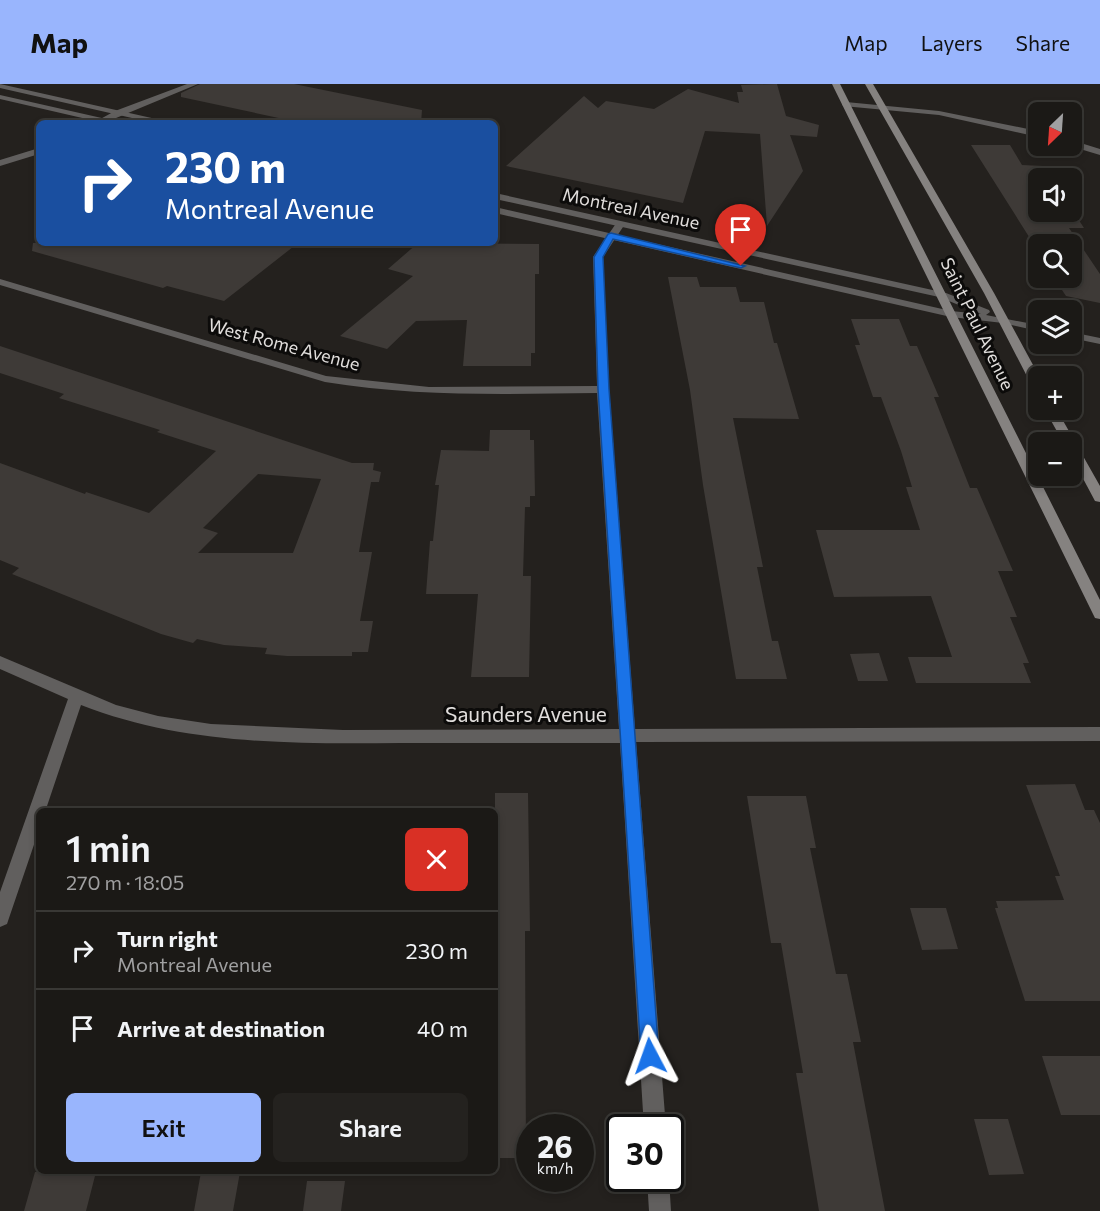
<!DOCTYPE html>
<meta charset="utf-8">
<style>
body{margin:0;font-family:Commissioner,sans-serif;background:#24221f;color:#f1f3f6;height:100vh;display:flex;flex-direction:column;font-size:22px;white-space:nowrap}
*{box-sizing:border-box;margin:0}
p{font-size:20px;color:#a0a0a1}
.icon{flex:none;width:33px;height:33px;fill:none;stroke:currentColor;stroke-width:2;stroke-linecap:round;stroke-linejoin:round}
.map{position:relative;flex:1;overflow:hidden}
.sheet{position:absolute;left:36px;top:724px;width:462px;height:366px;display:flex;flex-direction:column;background:#1b1916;border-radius:9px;box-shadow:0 3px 9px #0003,0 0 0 2px #393835}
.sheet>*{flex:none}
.banner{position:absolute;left:36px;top:36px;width:462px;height:126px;border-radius:9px;box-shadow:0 3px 9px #0003,0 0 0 2px #393835;background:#1a4fa0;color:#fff;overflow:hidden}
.needle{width:39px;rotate:205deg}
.buttons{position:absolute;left:1028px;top:18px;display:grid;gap:12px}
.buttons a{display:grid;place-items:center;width:54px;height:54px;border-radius:9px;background:#1b1916;box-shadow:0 3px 9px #0003,0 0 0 2px #393835;font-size:30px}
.speed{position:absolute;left:516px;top:1030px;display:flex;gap:12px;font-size:30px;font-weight:700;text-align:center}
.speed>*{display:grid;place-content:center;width:78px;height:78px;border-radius:50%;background:#1b1916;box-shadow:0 3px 9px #0003,0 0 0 2px #393835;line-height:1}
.speed small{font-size:15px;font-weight:400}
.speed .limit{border:3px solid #111;border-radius:9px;background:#fff;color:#111}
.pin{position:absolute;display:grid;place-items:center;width:51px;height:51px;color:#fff;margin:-62px -26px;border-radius:50% 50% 50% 0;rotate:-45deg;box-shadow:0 0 6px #0007}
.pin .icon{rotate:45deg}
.me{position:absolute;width:66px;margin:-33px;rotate:356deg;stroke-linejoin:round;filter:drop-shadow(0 0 4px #0008)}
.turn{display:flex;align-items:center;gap:21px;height:126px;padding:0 30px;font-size:27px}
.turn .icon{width:78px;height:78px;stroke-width:2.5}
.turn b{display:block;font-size:42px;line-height:51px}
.round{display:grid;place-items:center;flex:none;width:63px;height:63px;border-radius:9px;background:#24221f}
.head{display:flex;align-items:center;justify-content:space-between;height:102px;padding:0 30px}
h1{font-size:36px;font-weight:600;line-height:45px}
.action{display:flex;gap:12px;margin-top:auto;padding:12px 30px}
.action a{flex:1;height:69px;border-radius:9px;background:#99b5fd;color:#111;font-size:24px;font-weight:600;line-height:69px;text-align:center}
.action a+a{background:#24221f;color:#f1f3f6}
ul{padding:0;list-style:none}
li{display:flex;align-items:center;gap:18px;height:78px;padding:0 30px;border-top:2px solid #393835}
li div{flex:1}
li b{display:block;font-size:22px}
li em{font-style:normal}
header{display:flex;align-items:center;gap:36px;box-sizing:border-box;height:84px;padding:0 30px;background:#99b5fd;color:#111}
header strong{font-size:28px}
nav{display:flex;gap:33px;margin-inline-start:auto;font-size:21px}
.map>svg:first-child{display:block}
.building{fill:#3e3a37;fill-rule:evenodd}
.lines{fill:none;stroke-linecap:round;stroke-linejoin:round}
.minor{fill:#615f5e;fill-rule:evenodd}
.tertiary{fill:#615f5e;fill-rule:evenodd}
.secondary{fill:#858280;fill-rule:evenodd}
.route{fill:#1a73e8;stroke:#114b97;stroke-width:1.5}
.labels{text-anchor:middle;stroke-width:6;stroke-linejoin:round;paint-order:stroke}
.far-street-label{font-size:18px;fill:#e1dedc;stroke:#0c0b0a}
.street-label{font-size:21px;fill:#e1dedc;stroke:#0c0b0a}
</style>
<header>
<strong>Map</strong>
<nav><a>Map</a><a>Layers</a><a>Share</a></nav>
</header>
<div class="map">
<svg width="1100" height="1127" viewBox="0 0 1100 1127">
<rect width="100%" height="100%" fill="#24211e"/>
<path class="building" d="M 200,0 L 294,0 L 422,26 L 421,39 L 302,39 L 181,13 L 181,9 Z
M 777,0 L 786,32 L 819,41 L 817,53 L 790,51 L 803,87 L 767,142 L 760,50 L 705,47 L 683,119 L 506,82 L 584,12 L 598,24 L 606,17 L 654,25 L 688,5 L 739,19 L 737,8 L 743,8 L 741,1 Z
M 971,61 L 1010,61 L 1022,81 L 1043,82 L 1051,94 L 1038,94 L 1038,128 L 1071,128 L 1071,124 L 1084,144 L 1069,144 L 1100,190 L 1100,219 L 1066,212 L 1054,194 L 1071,194 L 1071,160 L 1038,160 L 1038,167 Z
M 33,159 L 298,159 L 224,217 L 167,202 L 163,204 L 32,167 Z
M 418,159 L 539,160 L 539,190 L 535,190 L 535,269 L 531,269 L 531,282 L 463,282 L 467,236 L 416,237 L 387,265 L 340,252 L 413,192 L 388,185 Z
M 668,193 L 697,193 L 700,203 L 736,203 L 740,218 L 764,218 L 774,259 L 777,259 L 799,335 L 733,334 L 763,483 L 757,483 L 772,557 L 778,557 L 787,595 L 736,595 L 703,401 L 690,306 Z
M 851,235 L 899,235 L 910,262 L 917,262 L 939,313 L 934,313 L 970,404 L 977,404 L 1013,487 L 998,487 L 1017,533 L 1010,533 L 1029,579 L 1023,579 L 1031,599 L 916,599 L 908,573 L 952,573 L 931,512 L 834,513 L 816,446 L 920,446 L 906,403 L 912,403 L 901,367 L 881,313 L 873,313 L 855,261 L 860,261 Z
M 0,262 L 352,379 L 374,379 L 373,386 L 381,388 L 379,398 L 371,398 L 359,468 L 372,468 L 360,537 L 373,537 L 368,568 L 352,568 L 352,572 L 287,572 L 265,570 L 267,564 L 224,561 L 197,555 L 193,559 L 161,550 L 12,490 L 19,484 L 0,476 L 0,379 L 85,410 L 86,408 L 149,429 L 216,367 L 157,348 L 160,346 L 59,314 L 64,310 L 0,289 ZM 258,390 L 321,395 L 293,469 L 198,469 L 218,449 L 203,444 Z
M 490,346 L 530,346 L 530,356 L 534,356 L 535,412 L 530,412 L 530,423 L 525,423 L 523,492 L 531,492 L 529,593 L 471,593 L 478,510 L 426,510 L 430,457 L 433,457 L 439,401 L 435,401 L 441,366 L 489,367 Z
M 879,569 L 888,597 L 858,597 L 850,570 Z
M 1075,700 L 1085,726 L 1094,726 L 1100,739 L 1100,917 L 1025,917 L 995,824 L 998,824 L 996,817 L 1064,816 L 1055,792 L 1060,792 L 1026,701 Z
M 495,709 L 528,709 L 530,847 L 525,847 L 526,1074 L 495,1074 Z
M 747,712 L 806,712 L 816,764 L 810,764 L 836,890 L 847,890 L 861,958 L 853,958 L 885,1127 L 819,1127 L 796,989 L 803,989 L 781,859 L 771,859 Z
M 910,824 L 946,824 L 958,865 L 922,866 Z
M 1042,972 L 1100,972 L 1100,1031 L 1061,1031 Z
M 974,1035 L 1008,1035 L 1024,1090 L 989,1091 Z
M 35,1088 L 96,1088 L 86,1127 L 24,1127 Z
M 201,1088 L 240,1088 L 233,1127 L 194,1127 Z
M 307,1097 L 345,1097 L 341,1127 L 303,1127 Z"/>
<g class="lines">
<path class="minor" d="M 187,0 L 198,0 L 104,39 L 93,39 L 115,27 Z
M 846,18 L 939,27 L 1038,47 L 1038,53 L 939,31 L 843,22 L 842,20 Z
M 1071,56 L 1100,65 L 1100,71 L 1070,62 Z
M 39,64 L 39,70 L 0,82 L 0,76 Z
M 617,138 L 625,140 L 603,173 L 609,305 L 635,645 L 1100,643 L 1100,657 L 636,658 L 666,1044 L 644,1044 L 620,659 C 547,659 474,659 401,659 C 293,660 183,661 81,621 L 45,728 L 39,728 L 39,746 L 9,834 L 7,840 L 0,843 L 0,808 L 68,615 L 0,585 L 0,572 L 116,621 L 158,632 L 211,640 L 343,646 L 619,645 L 597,309 C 506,310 416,313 325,298 L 0,201 L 0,195 L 326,292 L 429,303 L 597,302 L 593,173 Z
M 647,1095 L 669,1095 L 671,1127 L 649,1127 Z"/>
<path class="tertiary" d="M 0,0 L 165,37 L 169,39 L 154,39 L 0,4 Z
M 0,11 L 115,37 L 119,39 L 104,39 L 0,15 Z
M 495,109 L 946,209 L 989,226 L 990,228 L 986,231 L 1038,241 L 1038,247 L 1003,239 L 951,233 L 495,129 L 495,123 L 951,227 L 981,230 L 939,213 L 495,115 Z
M 1071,248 L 1100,254 L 1100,260 L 1071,254 Z"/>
<path class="secondary" d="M 832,0 L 840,0 L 1100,516 L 1100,535 L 1095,534 L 1093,530 Z
M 865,0 L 873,0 L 994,209 L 1039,292 L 1038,305 L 1032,302 L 984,209 Z
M 1045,326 L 1057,326 L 1100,402 L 1100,418 L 1095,417 L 1071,372 L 1071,358 L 1063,358 Z"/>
</g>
<path class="route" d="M 611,149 L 745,182 L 741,184 L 613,155 L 603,173 L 609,305 L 659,972 L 657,979 L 650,982 L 644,979 L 641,972 L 598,305 L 594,173 L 608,150 Z"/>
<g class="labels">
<g class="far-street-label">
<text transform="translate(631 125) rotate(12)" y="6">Montreal Avenue</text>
<text transform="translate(977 240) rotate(64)" y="6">Saint Paul Avenue</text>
<text transform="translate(284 261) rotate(15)" y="6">West Rome Avenue</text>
</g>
<g class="street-label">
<text x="526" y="638">Saunders Avenue</text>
</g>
</g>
</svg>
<div class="buttons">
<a><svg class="needle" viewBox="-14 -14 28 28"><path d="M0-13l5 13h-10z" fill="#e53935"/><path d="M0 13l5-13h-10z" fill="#a0a0a1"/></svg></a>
<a><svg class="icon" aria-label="sound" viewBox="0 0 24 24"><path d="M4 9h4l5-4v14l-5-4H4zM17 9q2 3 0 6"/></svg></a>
<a><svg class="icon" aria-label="search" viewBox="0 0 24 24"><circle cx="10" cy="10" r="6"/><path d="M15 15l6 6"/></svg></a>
<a><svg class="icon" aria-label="layers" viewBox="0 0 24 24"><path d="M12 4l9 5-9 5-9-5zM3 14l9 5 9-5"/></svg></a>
<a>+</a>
<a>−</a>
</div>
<div class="speed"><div>26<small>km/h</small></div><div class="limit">30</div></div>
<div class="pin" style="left:741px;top:182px;background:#d93025"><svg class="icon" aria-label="arrive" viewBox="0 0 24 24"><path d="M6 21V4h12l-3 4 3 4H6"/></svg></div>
<svg class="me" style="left:650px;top:972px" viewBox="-20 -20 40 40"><path d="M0-17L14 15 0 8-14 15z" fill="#1a73e8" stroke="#fff" stroke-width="4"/></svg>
<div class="banner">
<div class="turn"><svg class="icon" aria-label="right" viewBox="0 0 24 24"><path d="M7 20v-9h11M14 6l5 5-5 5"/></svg><div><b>230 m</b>Montreal Avenue</div></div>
</div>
<section class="sheet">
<div class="head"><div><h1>1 min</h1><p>270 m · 18:05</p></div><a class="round" style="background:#d93025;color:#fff"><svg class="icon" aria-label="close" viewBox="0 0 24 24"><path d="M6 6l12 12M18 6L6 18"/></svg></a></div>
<ul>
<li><svg class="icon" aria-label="right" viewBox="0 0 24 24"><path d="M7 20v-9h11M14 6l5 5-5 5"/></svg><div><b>Turn right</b><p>Montreal Avenue</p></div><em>230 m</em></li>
<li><svg class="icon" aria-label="arrive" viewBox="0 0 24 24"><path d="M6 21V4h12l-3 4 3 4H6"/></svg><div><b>Arrive at destination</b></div><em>40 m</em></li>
</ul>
<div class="action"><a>Exit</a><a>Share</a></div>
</section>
</div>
